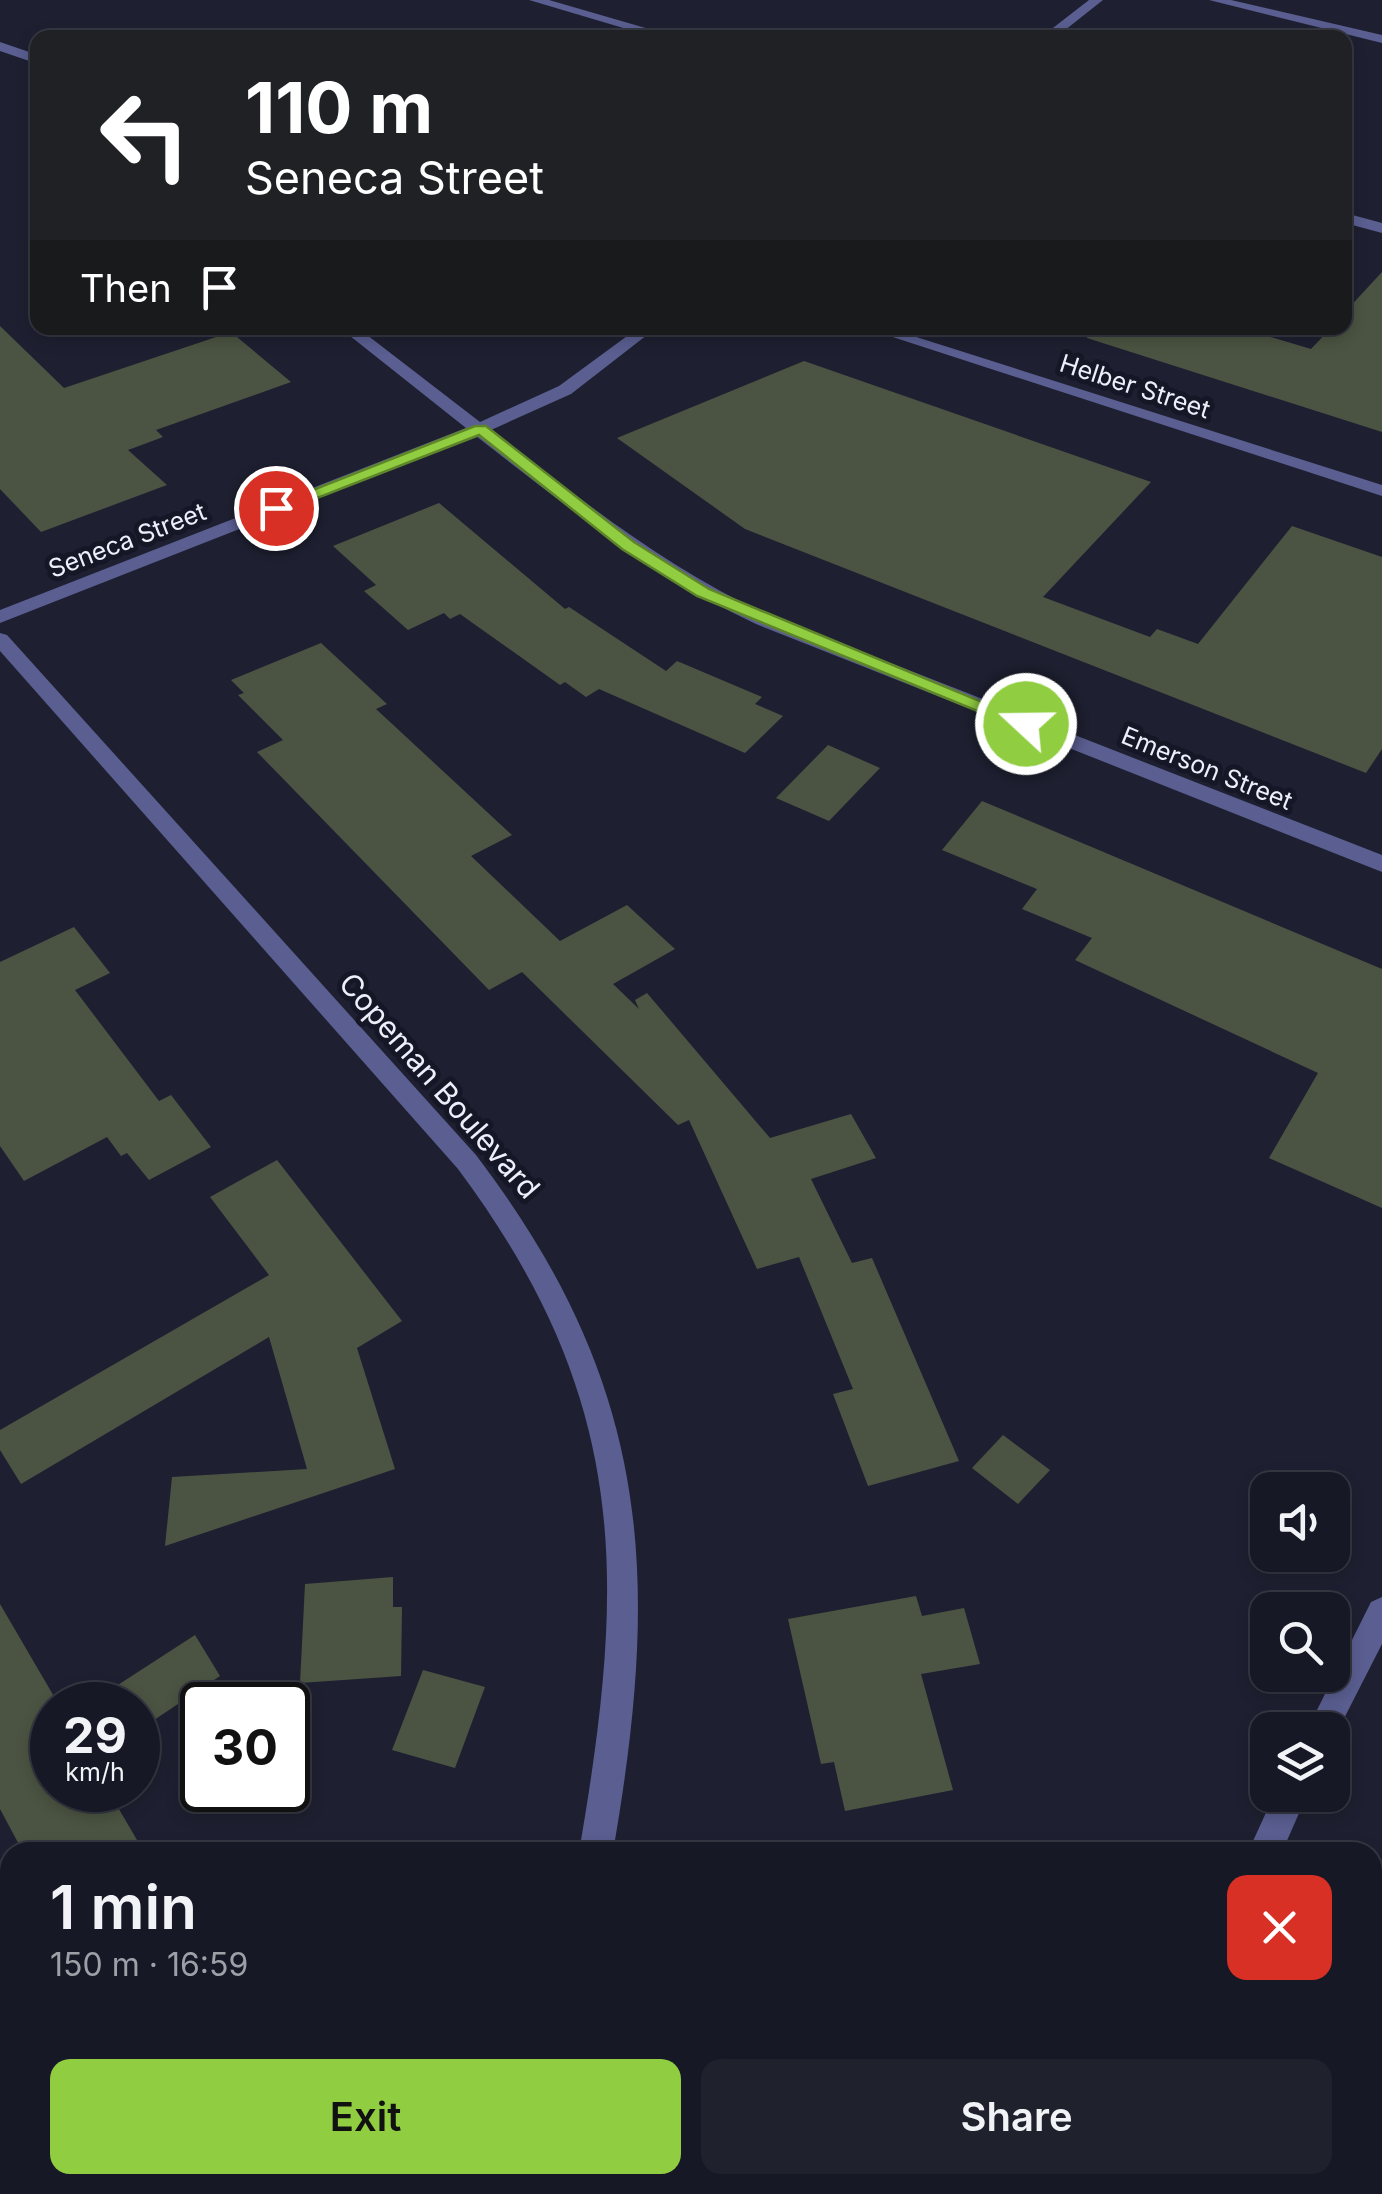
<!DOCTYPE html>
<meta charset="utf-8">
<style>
body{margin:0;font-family:Inter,sans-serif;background:#1f212d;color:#f1f3f6;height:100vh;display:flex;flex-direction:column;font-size:38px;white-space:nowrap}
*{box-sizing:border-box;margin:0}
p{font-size:32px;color:#9ea0a7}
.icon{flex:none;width:55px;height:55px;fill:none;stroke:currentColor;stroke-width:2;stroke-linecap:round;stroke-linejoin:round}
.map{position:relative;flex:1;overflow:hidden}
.side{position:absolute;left:0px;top:1842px;width:1382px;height:352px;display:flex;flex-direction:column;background:#161825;border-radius:30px 30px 0 0;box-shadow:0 5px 15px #0003,0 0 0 2px #353742}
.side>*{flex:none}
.guide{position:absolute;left:30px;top:30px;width:1322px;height:305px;border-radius:20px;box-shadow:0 5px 15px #0003,0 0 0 2px #353742;background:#202124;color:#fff;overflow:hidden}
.tools{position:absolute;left:1250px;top:1472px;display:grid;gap:20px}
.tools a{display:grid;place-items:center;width:100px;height:100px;border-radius:20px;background:#161825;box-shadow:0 5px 15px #0003,0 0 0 2px #353742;font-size:50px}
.speed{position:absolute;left:30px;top:1682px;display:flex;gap:20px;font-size:50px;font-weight:700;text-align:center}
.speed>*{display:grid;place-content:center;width:130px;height:130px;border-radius:50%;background:#161825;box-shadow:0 5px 15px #0003,0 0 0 2px #353742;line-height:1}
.speed small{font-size:25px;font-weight:400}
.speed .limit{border:5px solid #111;border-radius:15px;background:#fff;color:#111}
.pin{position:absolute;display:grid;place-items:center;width:85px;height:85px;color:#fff;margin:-42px;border:5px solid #fff;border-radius:50%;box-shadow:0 2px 10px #0007}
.me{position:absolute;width:110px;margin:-55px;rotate:291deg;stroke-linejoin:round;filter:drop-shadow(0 0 8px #0008)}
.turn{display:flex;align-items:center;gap:35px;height:210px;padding:0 50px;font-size:45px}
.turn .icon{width:130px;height:130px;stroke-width:2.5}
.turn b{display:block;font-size:70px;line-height:85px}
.then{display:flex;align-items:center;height:95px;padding:0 50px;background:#0003;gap:20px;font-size:38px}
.round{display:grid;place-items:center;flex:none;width:105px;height:105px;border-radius:20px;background:#1f212d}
.overview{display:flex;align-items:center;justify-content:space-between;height:170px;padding:0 50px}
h1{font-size:60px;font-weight:600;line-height:75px}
.cta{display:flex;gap:20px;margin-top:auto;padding:20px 50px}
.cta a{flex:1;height:115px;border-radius:20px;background:#90cd40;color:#111;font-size:40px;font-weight:600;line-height:115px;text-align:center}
.cta a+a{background:#1f212d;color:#f1f3f6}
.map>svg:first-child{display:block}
.building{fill:#4b5442}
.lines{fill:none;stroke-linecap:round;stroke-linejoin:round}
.service{fill:#5a5e90;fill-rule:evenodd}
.minor{fill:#5a5e90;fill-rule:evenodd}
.route{fill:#90cd40;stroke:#5e852a;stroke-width:2.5}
.labels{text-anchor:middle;stroke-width:10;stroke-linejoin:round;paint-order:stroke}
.far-street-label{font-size:25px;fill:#edeffa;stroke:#151727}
.street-label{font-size:30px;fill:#edeffa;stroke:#151727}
</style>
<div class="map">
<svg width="1382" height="2194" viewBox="0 0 1382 2194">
<rect width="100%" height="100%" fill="#1e2031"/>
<path class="building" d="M 1382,272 L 1382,432 L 1087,338 L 1088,328 L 1240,328 L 1311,349 L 1331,328 L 1345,328 L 1345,312 Z
M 0,326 L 64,388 L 231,332 L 291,382 L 156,430 L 163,437 L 128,450 L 167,485 L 41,532 L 0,489 Z
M 804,361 L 1151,482 L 1043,597 L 1150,637 L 1157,629 L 1198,644 L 1292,526 L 1382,557 L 1382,749 L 1366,773 L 745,529 L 617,438 Z
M 439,503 L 565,609 L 569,607 L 666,671 L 677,661 L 762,697 L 755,704 L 783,716 L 745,753 L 599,689 L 586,697 L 565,682 L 560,685 L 460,614 L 450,619 L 444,613 L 408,630 L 364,591 L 376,585 L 333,546 Z
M 321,643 L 387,704 L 376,709 L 512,835 L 471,856 L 560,941 L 627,905 L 675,949 L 613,984 L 639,1009 L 635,1000 L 647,993 L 770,1138 L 851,1114 L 876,1158 L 811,1179 L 852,1263 L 872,1258 L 959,1461 L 868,1486 L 833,1394 L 853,1389 L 799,1257 L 757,1269 L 689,1120 L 678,1125 L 522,972 L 489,990 L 257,752 L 283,740 L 238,695 L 244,693 L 231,680 Z
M 828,745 L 880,768 L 829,821 L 776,798 Z
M 982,801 L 1382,969 L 1382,1208 L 1269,1158 L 1318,1073 L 1075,960 L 1092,938 L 1022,909 L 1037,889 L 942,850 Z
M 74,927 L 110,973 L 75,990 L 159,1101 L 171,1095 L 211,1147 L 149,1180 L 127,1153 L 121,1156 L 107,1137 L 24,1181 L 0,1146 L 0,962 Z
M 277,1160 L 402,1321 L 357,1348 L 395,1469 L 165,1546 L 172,1477 L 307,1469 L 269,1337 L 21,1484 L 0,1450 L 0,1430 L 269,1275 L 210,1197 Z
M 1003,1435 L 1050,1470 L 1018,1504 L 972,1468 Z
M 393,1577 L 393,1607 L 402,1607 L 401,1676 L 300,1683 L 305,1584 Z
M 916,1596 L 922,1616 L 964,1608 L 980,1664 L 921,1674 L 953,1790 L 845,1811 L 834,1762 L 821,1764 L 788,1619 Z
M 0,1604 L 59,1705 L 52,1705 L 52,1790 L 112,1790 L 109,1792 L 144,1852 L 23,1852 L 0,1809 Z
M 195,1635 L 220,1676 L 139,1730 L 158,1760 L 138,1773 L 138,1705 L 87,1705 Z
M 423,1670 L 485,1687 L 455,1768 L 392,1750 Z"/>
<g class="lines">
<path class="service" d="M 1382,1597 L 1382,1644 L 1332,1742 L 1332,1730 L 1307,1730 L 1371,1602 Z
M 1274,1795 L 1307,1795 L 1282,1852 L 1248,1852 Z
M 1143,2185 L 1181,2185 L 1180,2194 L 1142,2194 Z"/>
<path class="minor" d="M 529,0 L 549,0 L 680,38 L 657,38 Z
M 1089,0 L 1103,0 L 1055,38 L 1040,38 Z
M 1209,0 L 1231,0 L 1382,35 L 1382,43 Z
M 0,42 L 38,55 L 38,64 L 0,51 Z
M 1345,213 L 1382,223 L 1382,233 L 1345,223 Z
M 340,328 L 358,328 L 480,422 L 559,386 L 638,328 L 656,328 L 571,394 L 491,430 C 581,500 666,568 770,616 L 1382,855 L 1382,872 L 756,624 C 652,575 566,506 476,436 L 0,623 L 0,610 L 466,428 Z
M 865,328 L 888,328 L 1382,485 L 1382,496 Z
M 0,633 L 7,635 L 476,1155 C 652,1386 661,1575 613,1852 L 579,1852 C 626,1579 631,1401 458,1169 L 0,651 Z"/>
</g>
<path class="route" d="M 475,426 L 486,426 L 634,542 L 709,589 L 1035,724 L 1032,728 L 1019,728 L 697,596 L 622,549 L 479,435 L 281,512 L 267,508 Z"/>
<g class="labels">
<g class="far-street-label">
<text transform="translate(1135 386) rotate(18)" y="9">Helber Street</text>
<text transform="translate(127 540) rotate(-21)" y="9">Seneca Street</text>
<text transform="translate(1207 768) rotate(22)" y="9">Emerson Street</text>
</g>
<g class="street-label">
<text transform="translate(439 1086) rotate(49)" y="10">Copeman Boulevard</text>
</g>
</g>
</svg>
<div class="tools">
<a><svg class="icon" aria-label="sound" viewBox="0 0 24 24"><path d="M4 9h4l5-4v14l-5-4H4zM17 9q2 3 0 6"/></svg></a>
<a><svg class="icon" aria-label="search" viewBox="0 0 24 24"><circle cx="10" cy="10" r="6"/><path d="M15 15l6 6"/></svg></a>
<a><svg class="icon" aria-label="layers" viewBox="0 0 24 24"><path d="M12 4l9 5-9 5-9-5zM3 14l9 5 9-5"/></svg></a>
</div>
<div class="speed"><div>29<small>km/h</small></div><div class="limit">30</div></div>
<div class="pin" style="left:276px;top:508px;background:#d93025"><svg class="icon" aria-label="arrive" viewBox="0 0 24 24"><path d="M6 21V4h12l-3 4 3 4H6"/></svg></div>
<svg class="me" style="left:1026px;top:724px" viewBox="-20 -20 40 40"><circle r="17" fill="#90cd40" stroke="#fff" stroke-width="3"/><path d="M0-11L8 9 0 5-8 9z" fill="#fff"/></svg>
<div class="guide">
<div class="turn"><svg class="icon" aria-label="left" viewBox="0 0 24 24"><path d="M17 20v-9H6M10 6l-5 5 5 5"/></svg><div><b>110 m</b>Seneca Street</div></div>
<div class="then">Then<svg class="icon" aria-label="arrive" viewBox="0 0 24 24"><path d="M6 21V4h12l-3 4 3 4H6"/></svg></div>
</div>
<section class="side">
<div class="overview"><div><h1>1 min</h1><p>150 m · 16:59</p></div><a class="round" style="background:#d93025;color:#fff"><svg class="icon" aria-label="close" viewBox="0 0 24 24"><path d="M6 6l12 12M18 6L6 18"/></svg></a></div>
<div class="cta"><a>Exit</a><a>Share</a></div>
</section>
</div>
